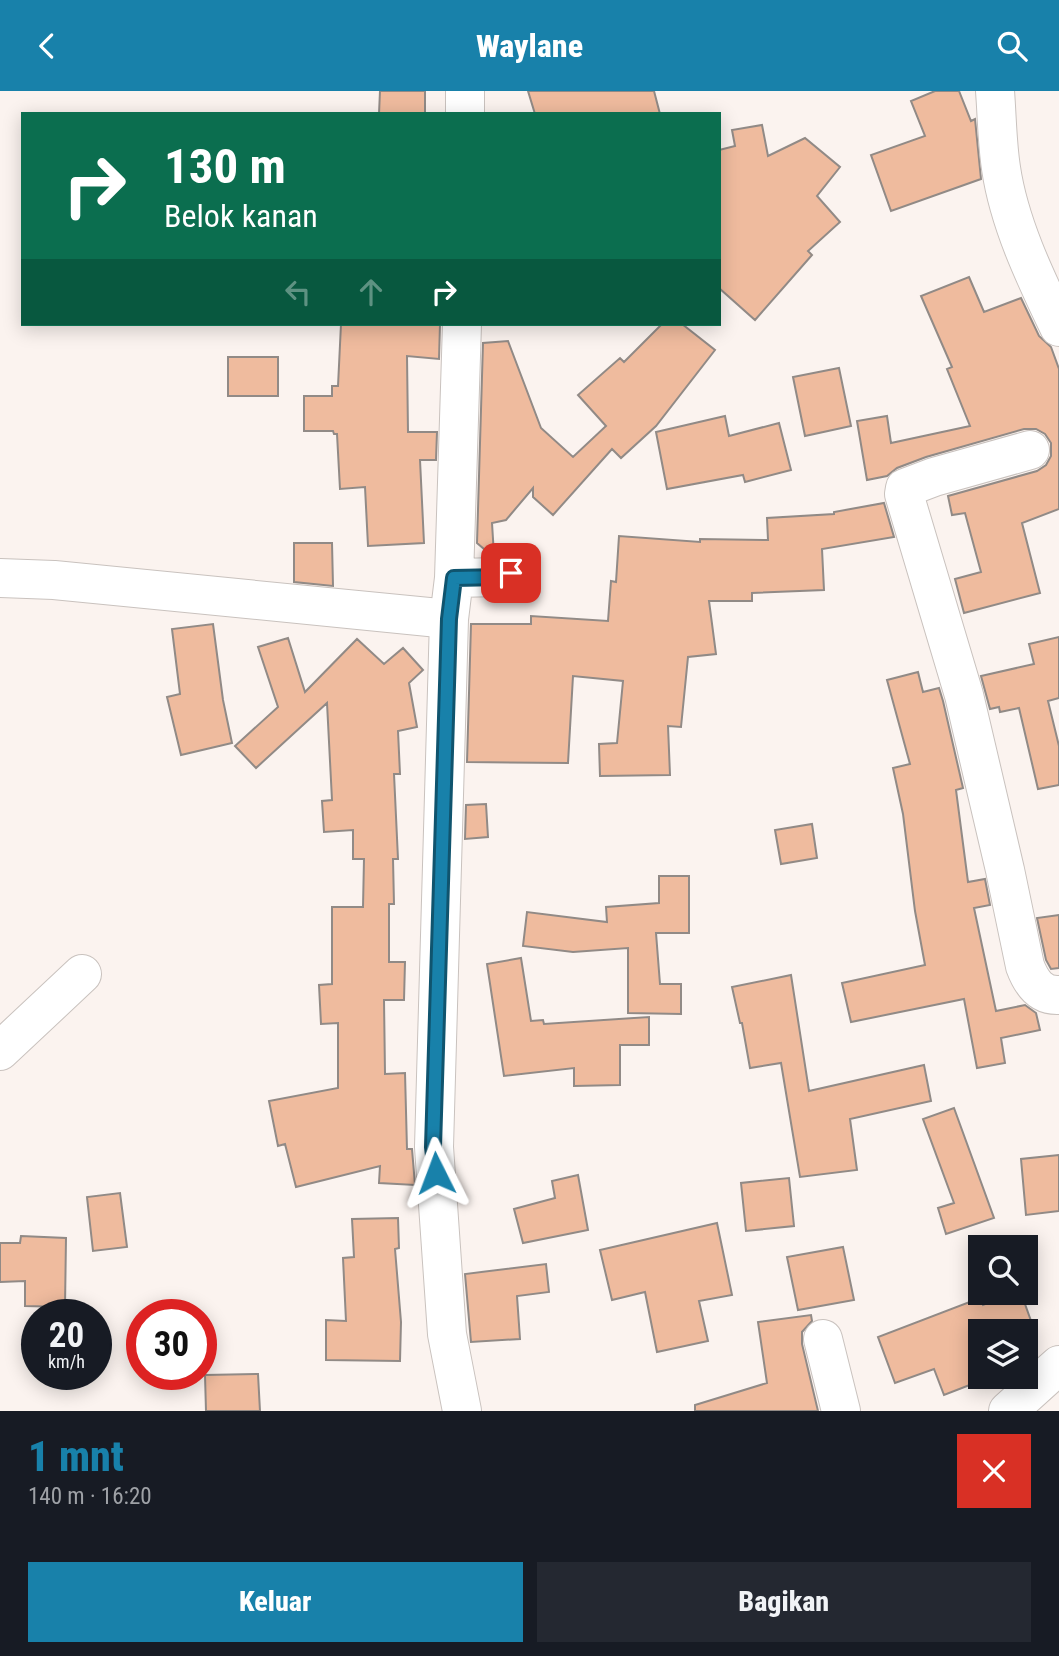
<!DOCTYPE html>
<html lang="id">
<meta charset="utf-8">
<style>
body{margin:0;font-family:"Roboto Condensed",sans-serif;background:#242831;color:#f1f3f6;height:100vh;display:flex;flex-direction:column;font-size:26px;white-space:nowrap}
*{box-sizing:border-box;margin:0}
p{font-size:23px;color:#9ea1a6}
.icon{flex:none;width:38px;height:38px;fill:none;stroke:currentColor;stroke-width:2;stroke-linecap:round;stroke-linejoin:round}
.map{position:relative;height:1320px;overflow:hidden}
.sheet{display:flex;flex-direction:column;background:#171b24;flex:1}
.sheet>*{flex:none}
.guide{position:absolute;left:21px;top:21px;width:700px;height:214px;border-radius:0px;box-shadow:0 4px 18px #0003;background:#0b6e4f;color:#fff;overflow:hidden}
.controls{position:absolute;left:968px;top:1144px;display:grid;gap:14px}
.controls a{display:grid;place-items:center;width:70px;height:70px;border-radius:0px;background:#171b24;box-shadow:0 4px 18px #0003;font-size:35px}
.speed{position:absolute;left:21px;top:1208px;display:flex;gap:14px;font-size:35px;font-weight:700;text-align:center}
.speed>*{display:grid;place-content:center;width:91px;height:91px;border-radius:50%;background:#171b24;box-shadow:0 4px 18px #0003;line-height:1}
.speed small{font-size:18px;font-weight:400}
.speed .limit{border:10px solid #d22;background:#fff;color:#111}
.pin{position:absolute;display:grid;place-items:center;width:60px;height:60px;color:#fff;margin:-30px;border-radius:14px;box-shadow:0 4px 10px #0006}
.me{position:absolute;width:77px;margin:-38px;rotate:357deg;stroke-linejoin:round;filter:drop-shadow(0 0 5px #0008)}
.turn{display:flex;align-items:center;gap:24px;height:147px;padding:0 28px;font-size:32px}
.turn .icon{width:91px;height:91px;stroke-width:2.5}
.turn b{display:block;font-size:49px;line-height:60px}
.lanes{display:flex;align-items:center;height:66px;padding:0 28px;background:#0003;justify-content:center;gap:35px;direction:ltr}
.lanes .off{opacity:.35}
.round{display:grid;place-items:center;flex:none;width:74px;height:74px;border-radius:0px;background:#242831}
.head{display:flex;align-items:center;justify-content:space-between;height:119px;padding:0 28px}
h1{font-size:42px;font-weight:800;line-height:52px;color:#1881aa}
.primary-button{display:flex;gap:14px;margin-top:auto;padding:14px 28px}
.primary-button a{flex:1;height:80px;border-radius:0px;background:#1881aa;color:#fff;font-size:28px;font-weight:800;line-height:80px;text-align:center}
.primary-button a+a{background:#242831;color:#f1f3f6}
header{display:flex;justify-content:space-between;align-items:center;height:91px;padding:0 28px;background:#1881aa;color:#fff;font-size:32px;font-weight:800}
.map>svg:first-child{display:block}
.building{fill:#efbb9e;stroke:#918a86;stroke-width:2}
.lines{fill:none;stroke-linecap:round;stroke-linejoin:round}
.minor-casing{stroke:#c9c2be;stroke-width:40}
.major-casing{stroke:#c9c2be;stroke-width:40}
.minor{stroke:#fff;stroke-width:38}
.major{stroke:#fff;stroke-width:38}
.route-casing{stroke:#10546e;stroke-width:18}
.route{stroke:#1881aa;stroke-width:12}
</style>
<header><svg class="icon" aria-label="back" viewBox="0 0 24 24"><path d="M15 5l-7 7 7 7"/></svg>Waylane<svg class="icon" aria-label="search" viewBox="0 0 24 24"><circle cx="10" cy="10" r="6"/><path d="M15 15l6 6"/></svg></header>
<div class="map">
<svg width="1059" height="1320" viewBox="0 0 1059 1320">
<rect width="100%" height="100%" fill="#fbf3ef"/>
<path class="building" d="M 380,0 L 425,0 L 425,23 L 379,23 Z
M 528,0 L 654,0 L 660,23 L 535,23 Z
M 935,0 L 959,0 L 971,30 L 975,28 L 981,88 L 891,120 L 871,64 L 925,45 L 911,10 Z
M 762,34 L 768,65 L 805,47 L 840,76 L 817,105 L 840,131 L 808,160 L 812,164 L 755,229 L 719,197 L 719,59 L 735,55 L 732,39 Z
M 969,186 L 984,221 L 1021,207 L 1039,245 L 1051,256 L 1059,278 L 1059,418 L 1022,432 L 1040,502 L 964,522 L 955,488 L 981,481 L 965,422 L 952,424 L 948,405 L 1037,380 L 1046,374 L 1051,365 L 1051,352 L 1045,343 L 1036,338 L 1024,338 L 926,366 L 897,377 L 887,385 L 867,389 L 857,330 L 887,325 L 891,352 L 970,335 L 947,278 L 952,276 L 921,205 Z
M 341,233 L 440,233 L 439,268 L 407,265 L 408,341 L 437,341 L 436,369 L 420,369 L 424,452 L 368,455 L 365,396 L 340,398 L 337,343 L 334,343 L 333,340 L 304,340 L 304,305 L 332,305 L 332,295 L 338,295 Z
M 662,233 L 682,233 L 715,259 L 656,335 L 621,367 L 612,358 L 553,424 L 533,406 L 533,397 L 506,429 L 492,432 L 494,464 L 491,464 L 477,452 L 483,252 L 508,250 L 541,337 L 573,366 L 606,335 L 578,304 L 620,267 L 624,271 Z
M 228,266 L 278,266 L 278,305 L 228,305 Z
M 839,277 L 851,335 L 805,345 L 793,286 Z
M 725,325 L 729,345 L 779,332 L 791,379 L 745,391 L 743,384 L 667,398 L 656,341 Z
M 884,412 L 894,446 L 822,458 L 824,499 L 752,502 L 752,510 L 709,510 L 716,563 L 688,566 L 681,636 L 668,635 L 670,684 L 600,685 L 599,653 L 617,652 L 623,590 L 573,585 L 568,672 L 467,671 L 471,533 L 531,533 L 531,525 L 608,530 L 611,490 L 616,491 L 619,445 L 700,451 L 700,448 L 768,449 L 767,427 L 834,423 L 834,421 Z
M 294,452 L 332,452 L 333,495 L 294,491 Z
M 213,533 L 223,609 L 232,652 L 181,664 L 167,606 L 180,603 L 172,538 Z
M 1059,546 L 1059,607 L 1048,610 L 1059,655 L 1059,694 L 1038,698 L 1019,617 L 1000,621 L 999,616 L 990,618 L 981,585 L 1034,573 L 1029,553 Z
M 288,547 L 305,601 L 357,548 L 384,573 L 403,557 L 423,579 L 409,592 L 417,636 L 398,640 L 400,683 L 394,683 L 398,768 L 393,768 L 394,813 L 389,813 L 389,871 L 405,871 L 404,909 L 384,909 L 385,983 L 405,982 L 407,1058 L 412,1058 L 415,1094 L 379,1092 L 380,1075 L 296,1096 L 285,1053 L 278,1055 L 269,1010 L 338,997 L 338,932 L 321,933 L 319,894 L 332,893 L 332,816 L 363,816 L 364,768 L 353,768 L 353,739 L 324,741 L 322,710 L 332,709 L 327,612 L 256,677 L 235,655 L 278,616 L 258,556 Z
M 918,581 L 923,601 L 939,597 L 943,610 L 963,697 L 956,699 L 968,791 L 985,788 L 990,814 L 974,817 L 996,920 L 1025,914 L 1036,922 L 1040,939 L 1001,947 L 1005,972 L 977,977 L 964,908 L 851,931 L 842,892 L 925,874 L 915,820 L 903,723 L 893,677 L 910,673 L 887,589 Z
M 486,713 L 488,746 L 465,748 L 466,714 Z
M 812,733 L 817,767 L 781,773 L 775,739 Z
M 659,785 L 689,785 L 689,842 L 656,842 L 660,893 L 681,893 L 681,923 L 628,922 L 628,857 L 573,861 L 523,855 L 527,821 L 607,831 L 606,816 L 659,812 Z
M 1059,824 L 1059,877 L 1051,878 L 1046,869 L 1037,827 Z
M 521,867 L 531,930 L 543,929 L 544,933 L 649,926 L 649,954 L 620,954 L 620,994 L 574,995 L 574,977 L 504,985 L 487,873 Z
M 791,884 L 809,1000 L 924,974 L 931,1010 L 850,1028 L 857,1079 L 800,1086 L 781,972 L 750,977 L 742,932 L 740,932 L 732,896 Z
M 954,1017 L 994,1127 L 946,1143 L 938,1117 L 954,1112 L 923,1028 Z
M 1059,1064 L 1059,1120 L 1026,1124 L 1021,1068 Z
M 578,1084 L 588,1139 L 523,1152 L 514,1118 L 555,1107 L 552,1090 Z
M 789,1087 L 794,1135 L 746,1140 L 741,1092 Z
M 120,1102 L 127,1156 L 93,1160 L 87,1106 Z
M 398,1127 L 399,1157 L 395,1158 L 401,1231 L 400,1270 L 326,1269 L 326,1229 L 346,1230 L 343,1167 L 354,1166 L 352,1128 Z
M 717,1132 L 732,1204 L 699,1210 L 708,1250 L 657,1261 L 645,1201 L 612,1209 L 600,1159 Z
M 21,1145 L 66,1147 L 65,1216 L 25,1215 L 25,1190 L 0,1191 L 0,1152 L 20,1152 Z
M 843,1156 L 854,1209 L 798,1219 L 787,1166 Z
M 546,1173 L 549,1201 L 517,1205 L 520,1248 L 471,1251 L 465,1183 Z
M 1013,1202 L 1021,1202 L 1035,1241 L 980,1241 L 980,1290 L 944,1304 L 934,1278 L 895,1292 L 878,1246 L 980,1207 L 983,1214 Z
M 811,1224 L 812,1230 L 802,1241 L 802,1253 L 818,1320 L 695,1320 L 695,1314 L 767,1292 L 758,1231 Z
M 258,1283 L 260,1320 L 206,1320 L 205,1284 Z"/>
<g class="lines">
<g class="minor-casing">
<path id="minor" d="M 465,0 L 465,23
M 995,0 C 997,25 997,51 1001,77 C 1009,132 1035,186 1059,236
M 462,233 L 454,487 L 449,528 L 434,1056 L 447,1243 L 462,1320
M 1030,359 L 934,386 L 905,397 L 904,403 L 964,604 L 1005,779 L 1025,875 C 1031,891 1040,905 1059,904
M 0,487 L 54,489 L 449,528
M 454,487 L 501,486 L 511,482
M 0,960 L 82,883
M 823,1248 L 841,1320"/>
</g>
<g class="major-casing">
<path id="major" d="M 1008,1320 L 1059,1274"/>
</g>
<use href="#minor" class="minor"/>
<use href="#major" class="major"/>
</g>
<g class="lines">
<g class="route-casing">
<path id="route" d="M 436,1082 L 433,1056 L 449,528 L 454,487 L 502,486 L 511,482"/>
</g>
<use href="#route" class="route"/>
</g>
</svg>
<div class="controls">
<a><svg class="icon" aria-label="search" viewBox="0 0 24 24"><circle cx="10" cy="10" r="6"/><path d="M15 15l6 6"/></svg></a>
<a><svg class="icon" aria-label="layers" viewBox="0 0 24 24"><path d="M12 4l9 5-9 5-9-5zM3 14l9 5 9-5"/></svg></a>
</div>
<div class="speed"><div>20<small>km/h</small></div><div class="limit">30</div></div>
<div class="pin" style="left:511px;top:482px;background:#d93025"><svg class="icon" aria-label="arrive" viewBox="0 0 24 24"><path d="M6 21V4h12l-3 4 3 4H6"/></svg></div>
<svg class="me" style="left:436px;top:1082px" viewBox="-20 -20 40 40"><path d="M0-17L14 15 0 8-14 15z" fill="#1881aa" stroke="#fff" stroke-width="4"/></svg>
<div class="guide">
<div class="turn"><svg class="icon" aria-label="right" viewBox="0 0 24 24"><path d="M7 20v-9h11M14 6l5 5-5 5"/></svg><div><b>130 m</b>Belok kanan</div></div>
<div class="lanes"><svg class="icon off" aria-label="left" viewBox="0 0 24 24"><path d="M17 20v-9H6M10 6l-5 5 5 5"/></svg><svg class="icon off" aria-label="ahead" viewBox="0 0 24 24"><path d="M12 20V5M6 11l6-6 6 6"/></svg><svg class="icon" aria-label="right" viewBox="0 0 24 24"><path d="M7 20v-9h11M14 6l5 5-5 5"/></svg></div>
</div>
</div>
<section class="sheet">
<div class="head"><div><h1>1 mnt</h1><p>140 m · 16:20</p></div><a class="round" style="background:#d93025;color:#fff"><svg class="icon" aria-label="close" viewBox="0 0 24 24"><path d="M6 6l12 12M18 6L6 18"/></svg></a></div>
<div class="primary-button"><a>Keluar</a><a>Bagikan</a></div>
</section>
